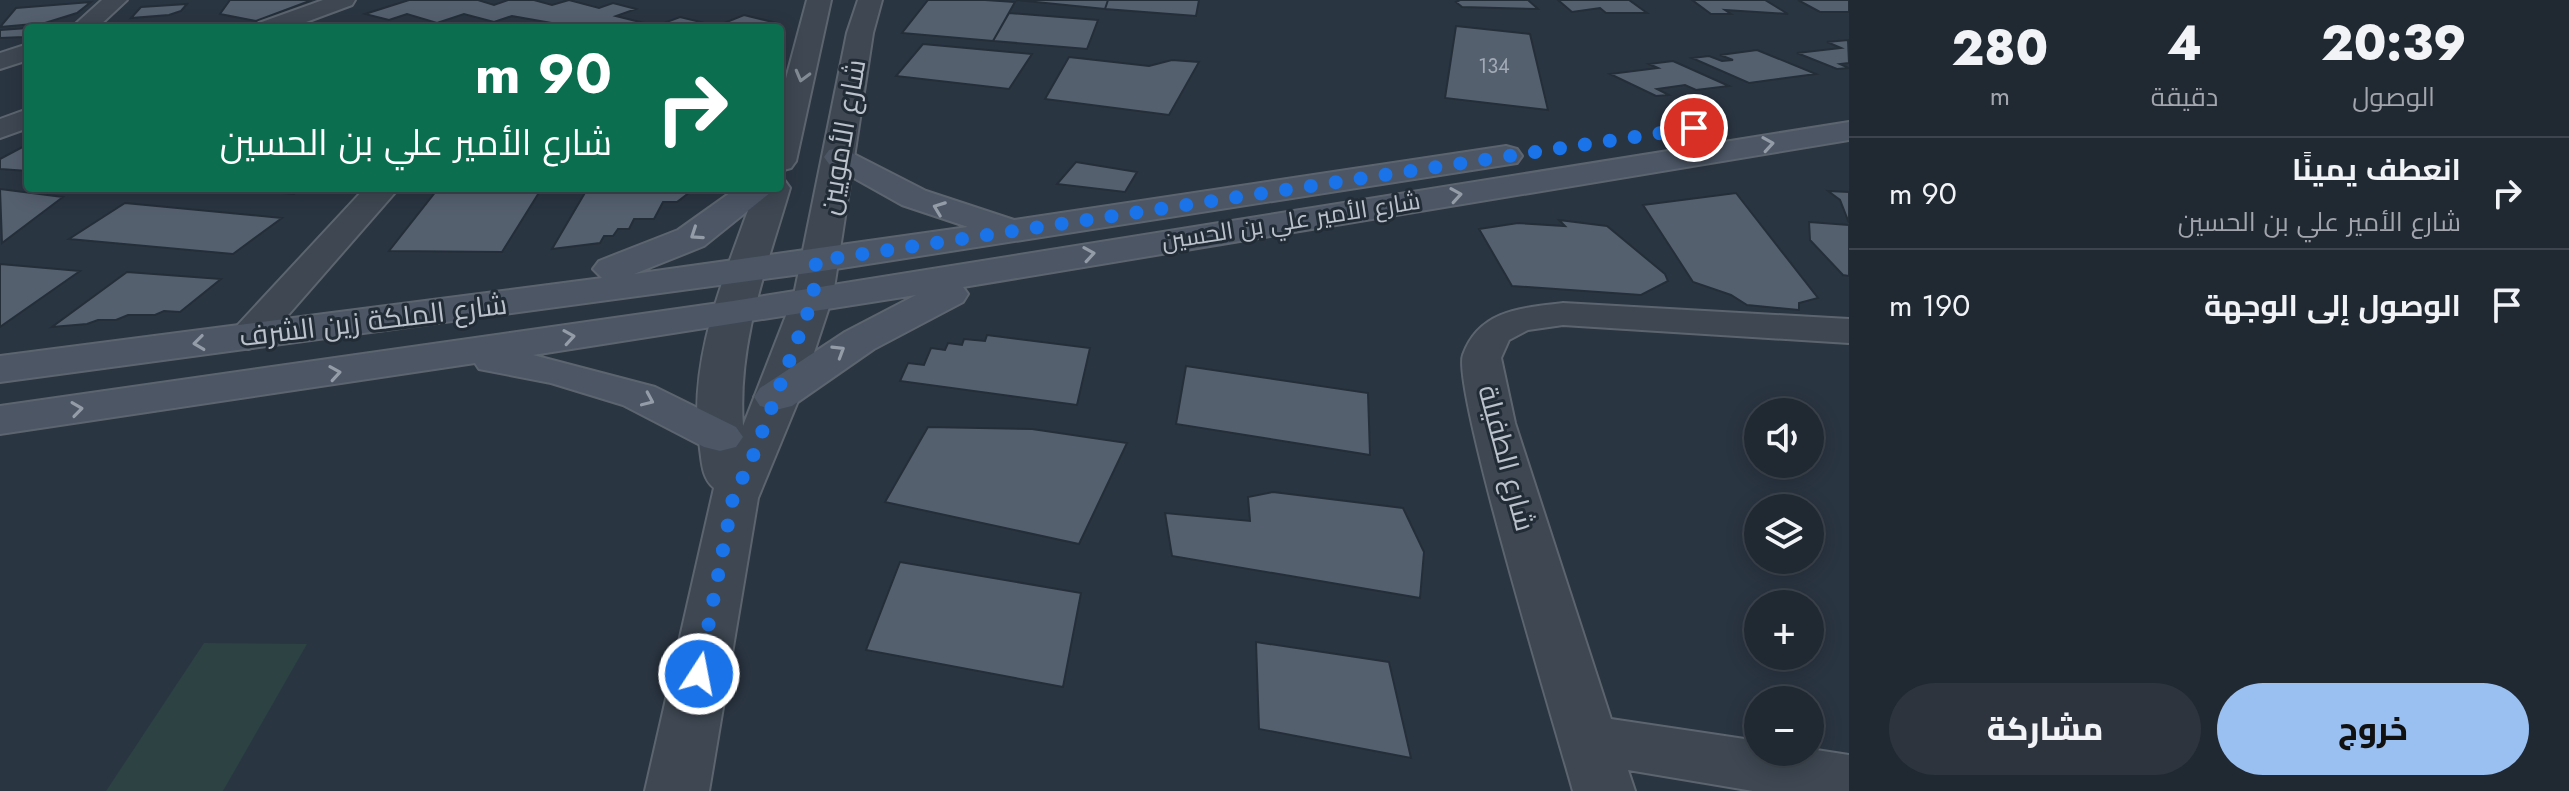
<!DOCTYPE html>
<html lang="ar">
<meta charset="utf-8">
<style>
body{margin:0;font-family:Jost,Cairo,sans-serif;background:#2d343e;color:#f1f3f6;direction:rtl;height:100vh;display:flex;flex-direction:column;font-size:30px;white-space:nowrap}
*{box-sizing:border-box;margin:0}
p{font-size:26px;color:#a2a6ac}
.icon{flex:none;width:44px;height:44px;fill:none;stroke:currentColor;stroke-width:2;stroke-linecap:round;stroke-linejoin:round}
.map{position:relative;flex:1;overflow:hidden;direction:ltr}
.side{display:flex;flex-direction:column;background:#202832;width:720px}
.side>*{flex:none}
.guide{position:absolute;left:24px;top:24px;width:760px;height:168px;border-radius:8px;box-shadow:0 4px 20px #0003,0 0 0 2px #3d444d;direction:rtl;background:#0b6e4f;color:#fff;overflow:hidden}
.buttons{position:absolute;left:1744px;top:398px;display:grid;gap:16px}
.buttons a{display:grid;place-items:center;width:80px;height:80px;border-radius:50%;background:#202832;box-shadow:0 4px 20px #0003,0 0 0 2px #3d444d;font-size:40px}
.pin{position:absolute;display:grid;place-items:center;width:68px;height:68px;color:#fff;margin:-34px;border:4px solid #fff;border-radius:50%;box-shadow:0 2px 8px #0007}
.me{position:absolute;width:88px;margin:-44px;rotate:11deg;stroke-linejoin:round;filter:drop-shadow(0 0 6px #0008)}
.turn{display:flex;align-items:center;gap:28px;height:168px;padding:0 40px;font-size:36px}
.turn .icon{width:104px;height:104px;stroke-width:2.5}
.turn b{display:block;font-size:56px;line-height:68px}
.eta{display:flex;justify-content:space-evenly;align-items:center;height:136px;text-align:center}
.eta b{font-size:48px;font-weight:800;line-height:56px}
.action{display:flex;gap:16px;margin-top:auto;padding:16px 40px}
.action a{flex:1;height:92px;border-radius:48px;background:#9ac0f2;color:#111;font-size:32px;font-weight:800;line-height:92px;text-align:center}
.action a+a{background:#2d343e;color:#f1f3f6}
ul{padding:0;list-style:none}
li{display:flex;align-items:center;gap:24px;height:112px;padding:0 40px;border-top:2px solid #3d444d}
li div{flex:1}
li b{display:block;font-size:30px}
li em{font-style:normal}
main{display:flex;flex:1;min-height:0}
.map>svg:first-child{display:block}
.green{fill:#2c4243}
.building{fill:#55606f;stroke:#242e39;stroke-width:2}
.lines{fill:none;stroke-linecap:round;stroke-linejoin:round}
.minor-casing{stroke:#5c656f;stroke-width:4}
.tertiary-casing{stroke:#5c656f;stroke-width:4}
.secondary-casing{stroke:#5c656f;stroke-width:4}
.minor{fill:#3e4752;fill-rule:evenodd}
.tertiary{fill:#3e4752;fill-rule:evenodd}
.secondary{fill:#4c5665;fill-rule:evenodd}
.oneway{stroke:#838b95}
.oneway2{stroke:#949ca8}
.route{stroke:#1a73e8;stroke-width:14;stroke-dasharray:0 25.2}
.labels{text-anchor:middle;stroke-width:6;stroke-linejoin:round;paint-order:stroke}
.far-number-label{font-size:20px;fill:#a2aab5}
.far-street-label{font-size:24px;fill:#bbc2cc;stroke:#222c37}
.street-label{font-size:28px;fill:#bbc2cc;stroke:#222c37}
</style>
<main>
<section class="side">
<div class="eta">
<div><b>20:39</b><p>الوصول</p></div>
<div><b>4</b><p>دقيقة</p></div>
<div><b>280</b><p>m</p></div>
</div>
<ul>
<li><svg class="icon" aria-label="right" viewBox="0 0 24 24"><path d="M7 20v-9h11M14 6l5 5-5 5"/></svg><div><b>انعطف يمينًا</b><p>شارع الأمير علي بن الحسين</p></div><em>90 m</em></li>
<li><svg class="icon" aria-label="arrive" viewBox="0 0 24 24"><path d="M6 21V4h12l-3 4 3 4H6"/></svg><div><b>الوصول إلى الوجهة</b></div><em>190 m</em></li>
</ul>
<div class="action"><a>خروج</a><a>مشاركة</a></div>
</section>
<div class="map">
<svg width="1849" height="791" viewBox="0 0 1849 791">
<rect width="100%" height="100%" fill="#2a3542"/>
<path class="green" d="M 204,643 L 307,644 L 223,791 L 106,791 Z"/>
<path class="building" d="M 312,0 L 256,21 L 220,14 L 230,0 Z
M 409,0 L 478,0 L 494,5 L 508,0 L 534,0 L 552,5 L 569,0 L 599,8 L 613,3 L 636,9 L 616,16 L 656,26 L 680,17 L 717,26 L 744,15 L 777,23 L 764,28 L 580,28 L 512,16 L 494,22 L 464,14 L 437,23 L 407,14 L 389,20 L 365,14 Z
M 928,0 L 985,0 L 1015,2 L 993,41 L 902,33 Z
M 1016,0 L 1108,0 L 1105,9 Z
M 1108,0 L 1199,0 L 1196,16 L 1105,9 Z
M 1460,0 L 1528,0 L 1538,9 L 1462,7 L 1456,2 Z
M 1558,0 L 1629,0 L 1647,13 L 1606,13 L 1600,8 L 1572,12 Z
M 1692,0 L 1765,0 L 1788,14 L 1725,10 L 1731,14 L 1711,14 Z
M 1798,0 L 1849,0 L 1849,12 L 1820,12 Z
M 91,2 L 77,13 L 45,23 L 0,27 L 16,8 Z
M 187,4 L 181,11 L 169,15 L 131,18 L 141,7 Z
M 1009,13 L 1098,20 L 1087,49 L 993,41 Z
M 1456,26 L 1530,34 L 1548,110 L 1445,98 Z
M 28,28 L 24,37 L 0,38 L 0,30 Z
M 1848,40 L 1849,63 L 1840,64 L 1849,68 L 1837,69 L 1797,53 L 1841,48 L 1827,42 Z
M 923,44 L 1032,54 L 1009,89 L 896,76 Z
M 1757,50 L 1816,74 L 1749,83 L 1692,58 L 1709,56 L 1722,61 L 1733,60 L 1720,55 Z
M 1069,57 L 1149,66 L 1172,60 L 1199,62 L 1169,115 L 1045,99 Z
M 1673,61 L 1729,86 L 1696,90 L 1685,85 L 1657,89 L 1669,95 L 1656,96 L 1610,74 L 1658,68 L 1649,64 Z
M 28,144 L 28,171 L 0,169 L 0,159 Z
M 1076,162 L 1137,172 L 1125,192 L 1057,184 Z
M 227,188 L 302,188 L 294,194 Z
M 0,189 L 63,197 L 2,243 Z
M 437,190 L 540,191 L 502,252 L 389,251 Z
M 586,191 L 690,192 L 677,202 L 663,202 L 654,219 L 634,219 L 629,229 L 618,229 L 613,236 L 604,236 L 600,243 L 552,249 Z
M 1828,191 L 1849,192 L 1849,223 L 1840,200 Z
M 1736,193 L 1818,298 L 1799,303 L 1799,310 L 1747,305 L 1731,295 L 1693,282 L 1643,205 Z
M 125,203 L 282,218 L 233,254 L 69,239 Z
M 1559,220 L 1607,226 L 1665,274 L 1668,281 L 1641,295 L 1512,286 L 1479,229 L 1518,223 L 1565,226 Z
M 1809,222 L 1849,225 L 1849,276 L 1843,275 L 1810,240 Z
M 0,264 L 80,271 L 0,327 Z
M 127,272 L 221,279 L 180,312 L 164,311 L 155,315 L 128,315 L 116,320 L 98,320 L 87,324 L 52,327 Z
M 987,335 L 1090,348 L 1077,405 L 900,381 L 908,363 L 924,365 L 931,348 L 945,350 L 948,343 L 962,345 L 964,339 L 985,341 Z
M 1186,366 L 1368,393 L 1370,455 L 1176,424 Z
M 928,427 L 1032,429 L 1127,443 L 1079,544 L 885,502 Z
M 1273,492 L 1403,508 L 1424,552 L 1420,598 L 1172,556 L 1165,513 L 1250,521 L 1248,497 Z
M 900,562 L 1081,593 L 1063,687 L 866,650 Z
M 1256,642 L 1389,662 L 1411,758 L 1259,729 Z"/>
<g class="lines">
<g class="minor-casing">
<path id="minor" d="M 102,0 L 127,0 L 97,28 L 71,28 Z
M 323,0 L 355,0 L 352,5 L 290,28 L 256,28 L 259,23 Z
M 28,44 L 28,60 L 0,69 L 0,53 Z
M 28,109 L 28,128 L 0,138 L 0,119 Z
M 365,188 L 399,188 L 262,345 L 248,349 L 234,345 L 228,337 L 234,329 Z
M 1563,303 L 1849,319 L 1849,343 L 1563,325 L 1528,330 L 1509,340 L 1501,358 L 1515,423 L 1611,719 L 1758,741 L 1758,752 L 1810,749 L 1849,755 L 1849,791 L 1753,791 L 1628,770 L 1635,791 L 1573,791 C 1557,733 1451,386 1463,355 C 1479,310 1521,308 1563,303 Z"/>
</g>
<g class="tertiary-casing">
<path id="tertiary" d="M 807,0 L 831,0 L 796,161 L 791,168 L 780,171 L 780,101 Z
M 858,0 L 882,0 L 873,33 L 833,295 L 798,401 L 758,498 L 709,791 L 645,791 L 714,488 C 702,478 702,463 700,449 C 686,358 727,272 756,188 L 780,188 L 780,180 L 785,181 L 790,188 C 767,267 737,342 743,426 L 794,295 L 847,33 Z"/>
</g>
<g class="secondary-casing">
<path id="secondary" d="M 1849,122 L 1849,140 L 963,287 L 968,294 L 963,302 L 874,349 L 792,406 L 776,410 L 760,406 L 754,397 L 760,388 L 845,332 L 916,295 L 533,355 L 655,387 L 736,427 L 743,437 L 736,447 L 720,451 L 704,447 L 623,405 L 551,383 L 479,369 L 475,363 L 0,434 L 0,406 L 733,301 Z
M 1506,146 L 1517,149 L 1522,156 L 1517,163 L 816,272 L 0,382 L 0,356 L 602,278 L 593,269 L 599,261 L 678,230 L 737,188 L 776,188 L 704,246 L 634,274 L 968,227 L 902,205 L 829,164 L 824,157 L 829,150 L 840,147 L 926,191 L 1014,220 Z"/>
</g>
<use href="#minor" class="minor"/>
<use href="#tertiary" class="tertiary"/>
<use href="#secondary" class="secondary"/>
</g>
<defs><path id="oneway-chevron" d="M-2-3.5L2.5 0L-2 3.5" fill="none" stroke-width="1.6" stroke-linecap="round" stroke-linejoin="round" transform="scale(2)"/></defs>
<use class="oneway" href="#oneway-chevron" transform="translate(802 76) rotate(105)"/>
<g class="oneway2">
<use href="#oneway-chevron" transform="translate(1768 144) rotate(-9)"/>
<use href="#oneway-chevron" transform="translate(1456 195) rotate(-9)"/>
<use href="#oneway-chevron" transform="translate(939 208) rotate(-159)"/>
<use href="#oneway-chevron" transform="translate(696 234) rotate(146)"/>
<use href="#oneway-chevron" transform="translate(1089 254) rotate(-9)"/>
<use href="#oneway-chevron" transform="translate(569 337) rotate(-9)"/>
<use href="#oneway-chevron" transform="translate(199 343) rotate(173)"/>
<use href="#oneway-chevron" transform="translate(839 351) rotate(-32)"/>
<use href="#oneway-chevron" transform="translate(335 373) rotate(-9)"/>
<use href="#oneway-chevron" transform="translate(648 400) rotate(24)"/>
<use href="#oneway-chevron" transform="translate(77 409) rotate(-8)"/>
</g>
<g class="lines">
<path class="route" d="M 699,674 L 733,498 L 753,456 L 813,299 L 816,261 L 1694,128"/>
</g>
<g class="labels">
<g class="far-number-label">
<text x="1494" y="73">134</text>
</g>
<g class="far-street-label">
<text transform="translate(1291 221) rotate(-9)" y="8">شارع الأمير علي بن الحسين</text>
</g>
<g class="street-label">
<text transform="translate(842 137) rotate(-80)" y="10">شارع الأمويين</text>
<text transform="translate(373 320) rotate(-7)" y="10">شارع الملكة زين الشرف</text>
<text transform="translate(1507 458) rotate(75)" y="10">شارع الطفيلة</text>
</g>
</g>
</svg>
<div class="buttons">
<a><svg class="icon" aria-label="sound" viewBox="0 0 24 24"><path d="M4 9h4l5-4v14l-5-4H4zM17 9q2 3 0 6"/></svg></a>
<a><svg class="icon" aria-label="layers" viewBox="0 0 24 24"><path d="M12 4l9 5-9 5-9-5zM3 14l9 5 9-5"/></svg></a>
<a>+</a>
<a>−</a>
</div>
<div class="pin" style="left:1694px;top:128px;background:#d93025"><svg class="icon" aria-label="arrive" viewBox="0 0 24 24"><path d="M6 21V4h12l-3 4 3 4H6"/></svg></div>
<svg class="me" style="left:699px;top:674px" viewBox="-20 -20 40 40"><circle r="17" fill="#1a73e8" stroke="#fff" stroke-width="3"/><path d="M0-11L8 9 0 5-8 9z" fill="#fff"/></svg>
<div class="guide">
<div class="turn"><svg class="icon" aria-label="right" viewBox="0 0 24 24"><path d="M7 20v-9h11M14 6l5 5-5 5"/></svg><div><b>90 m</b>شارع الأمير علي بن الحسين</div></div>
</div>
</div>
</main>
